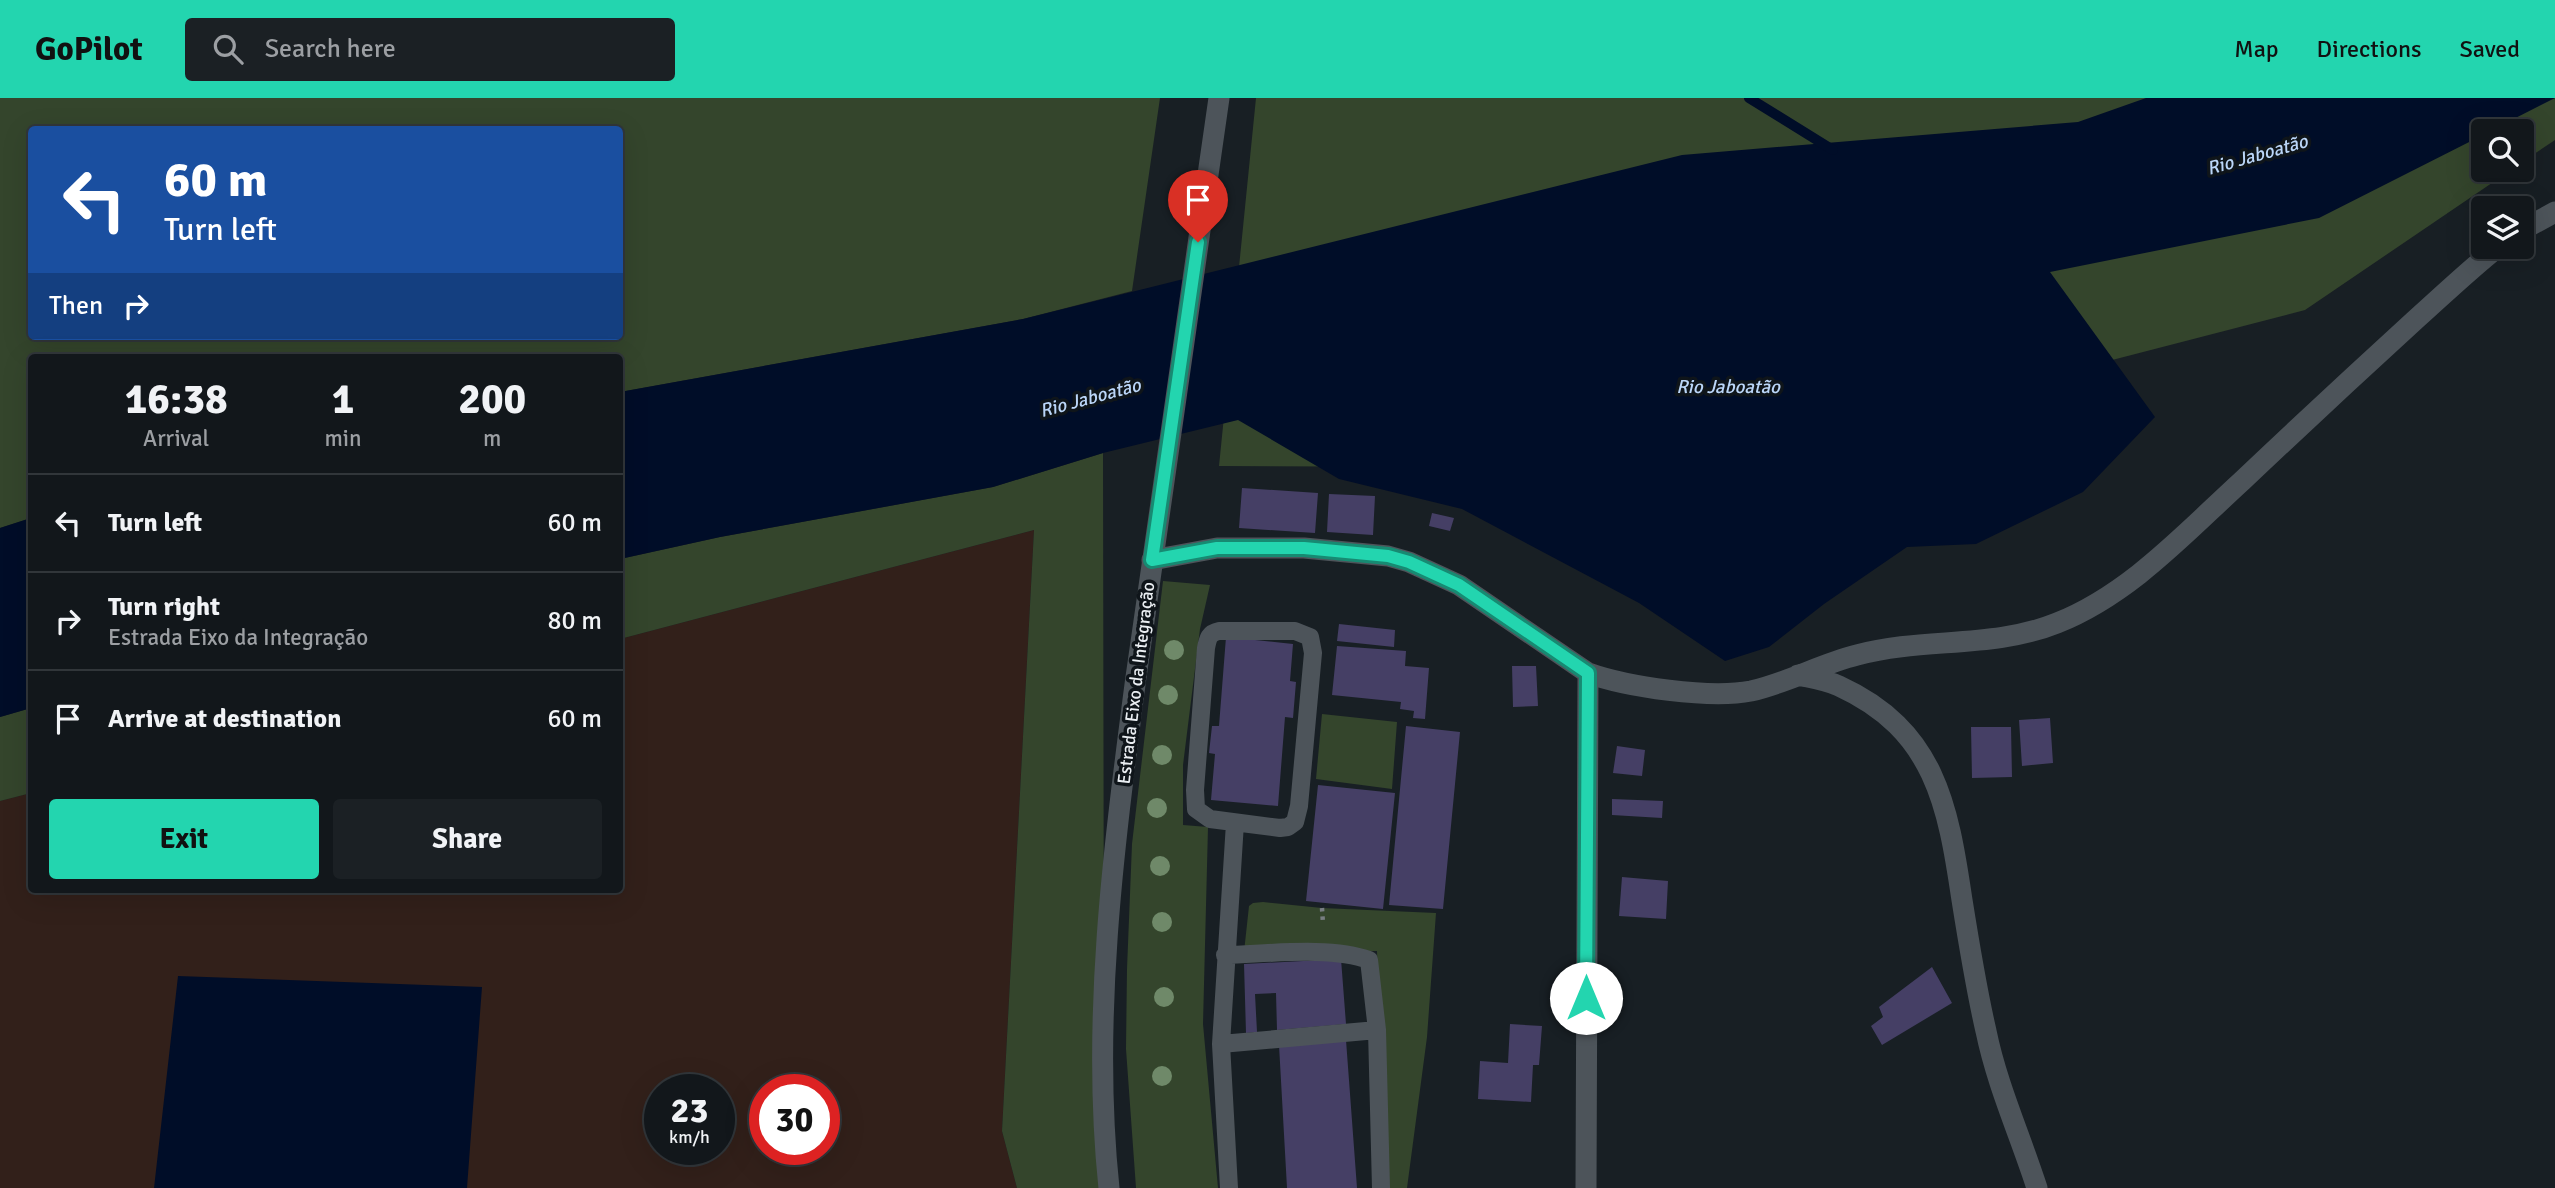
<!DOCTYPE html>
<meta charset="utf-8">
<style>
body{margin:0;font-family:Signika,sans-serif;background:#1b2024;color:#f1f3f6;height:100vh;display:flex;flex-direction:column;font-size:26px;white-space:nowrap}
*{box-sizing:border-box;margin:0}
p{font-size:23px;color:#9c9fa3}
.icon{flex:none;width:38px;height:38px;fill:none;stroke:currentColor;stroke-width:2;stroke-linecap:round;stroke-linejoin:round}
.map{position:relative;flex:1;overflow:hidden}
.drawer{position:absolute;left:28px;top:256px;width:595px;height:539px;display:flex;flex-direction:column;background:#12171b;border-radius:7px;box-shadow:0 7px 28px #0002,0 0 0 2px #31363a}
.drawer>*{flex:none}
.top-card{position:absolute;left:28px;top:28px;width:595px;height:214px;border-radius:7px;box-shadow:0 7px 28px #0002,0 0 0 2px #31363a;background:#1a4fa0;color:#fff;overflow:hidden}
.buttons{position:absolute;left:2471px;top:21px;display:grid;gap:14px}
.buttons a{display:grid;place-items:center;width:63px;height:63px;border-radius:7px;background:#12171b;box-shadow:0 7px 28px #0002,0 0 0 2px #31363a;font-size:35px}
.speed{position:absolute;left:644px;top:976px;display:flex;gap:14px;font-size:35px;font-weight:700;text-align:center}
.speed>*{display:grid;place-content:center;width:91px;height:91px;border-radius:50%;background:#12171b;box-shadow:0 7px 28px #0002,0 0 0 2px #31363a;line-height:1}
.speed small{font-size:18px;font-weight:400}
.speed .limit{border:10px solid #d22;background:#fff;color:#111}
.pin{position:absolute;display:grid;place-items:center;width:60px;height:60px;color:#fff;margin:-72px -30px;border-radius:50% 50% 50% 0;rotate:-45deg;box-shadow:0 0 7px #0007}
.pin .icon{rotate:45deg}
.me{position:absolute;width:77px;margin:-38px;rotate:0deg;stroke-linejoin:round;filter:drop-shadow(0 0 5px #0008)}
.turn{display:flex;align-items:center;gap:24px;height:147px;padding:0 21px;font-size:32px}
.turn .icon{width:91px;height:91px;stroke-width:2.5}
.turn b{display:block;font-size:49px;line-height:60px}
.then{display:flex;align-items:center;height:66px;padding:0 21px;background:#0003;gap:14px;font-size:26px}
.eta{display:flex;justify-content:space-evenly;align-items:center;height:119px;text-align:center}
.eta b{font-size:42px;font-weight:700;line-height:49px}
.cta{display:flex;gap:14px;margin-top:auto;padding:14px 21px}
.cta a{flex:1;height:80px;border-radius:7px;background:#23d5af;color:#111;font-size:28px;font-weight:700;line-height:80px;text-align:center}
.cta a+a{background:#1b2024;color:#f1f3f6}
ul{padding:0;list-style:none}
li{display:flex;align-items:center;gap:21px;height:98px;padding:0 21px;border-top:2px solid #31363a}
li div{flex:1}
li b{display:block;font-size:26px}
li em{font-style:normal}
header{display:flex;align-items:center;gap:42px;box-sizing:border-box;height:98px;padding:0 35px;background:#23d5af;color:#111}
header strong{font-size:33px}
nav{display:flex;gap:38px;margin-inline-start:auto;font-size:24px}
.search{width:490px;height:63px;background:#1b2024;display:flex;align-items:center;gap:18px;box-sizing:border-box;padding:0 24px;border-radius:7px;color:#9c9fa3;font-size:26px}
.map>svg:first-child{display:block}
.industrial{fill:#32201a;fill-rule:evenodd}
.green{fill:#34452c;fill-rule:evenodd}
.water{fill:#000d28}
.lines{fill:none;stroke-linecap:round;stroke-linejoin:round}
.stream{stroke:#000d28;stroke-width:10}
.building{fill:#453f65}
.path{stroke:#787d82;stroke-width:4.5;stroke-dasharray:3.5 5;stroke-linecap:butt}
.lane{stroke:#4d545a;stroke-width:18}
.street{stroke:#4d545a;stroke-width:21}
.secondary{stroke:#4d545a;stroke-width:21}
.tree{fill:#6f8969}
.route-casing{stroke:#178a72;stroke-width:18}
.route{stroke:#23d5af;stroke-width:12}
.labels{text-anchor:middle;stroke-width:7;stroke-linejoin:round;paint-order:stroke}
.street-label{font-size:18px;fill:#eaeef2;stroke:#0f151a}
.water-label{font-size:19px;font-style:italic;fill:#bbd6f8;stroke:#0f151a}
</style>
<header>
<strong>GoPilot</strong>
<div class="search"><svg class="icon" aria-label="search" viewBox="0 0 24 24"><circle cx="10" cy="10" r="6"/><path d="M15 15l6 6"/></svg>Search here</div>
<nav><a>Map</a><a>Directions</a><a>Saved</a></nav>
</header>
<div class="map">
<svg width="2555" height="1090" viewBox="0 0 2555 1090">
<rect width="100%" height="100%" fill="#181f24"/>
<path class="industrial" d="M 1034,432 L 1002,1033 L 1017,1090 L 0,1090 L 0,703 L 31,695 L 32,791 L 620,791 L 620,541 ZM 660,992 L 719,992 L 719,1052 L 660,1052 ZM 765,992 L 824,992 L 824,1052 L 765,1052 Z"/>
<path class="green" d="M 0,0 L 1160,0 L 1132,193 L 1023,221 L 620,294 L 620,259 L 32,259 L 31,420 L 0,430 ZM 32,32 L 620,32 L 620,238 L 32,238 Z
M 1256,0 L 2555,0 L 2555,42 L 2522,64 L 2522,33 L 2483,33 L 2483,72 L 2511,72 L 2305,212 L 1696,370 L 1219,368 Z
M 1103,355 L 1104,954 L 1109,1090 L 1017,1090 L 1002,1033 L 1034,432 L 620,541 L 620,461 L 720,439 L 993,389 Z
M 1163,483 L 1210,487 L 1200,531 L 1183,667 L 1183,727 L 1208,729 L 1203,926 L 1218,1090 L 1136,1090 L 1126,951 L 1127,871 L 1132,746 Z
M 31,610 L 31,695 L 0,703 L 0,619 Z
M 1322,616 L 1397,624 L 1392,691 L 1316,681 Z
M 1263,804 L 1322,810 L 1436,815 L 1427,939 L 1407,1090 L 1384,1090 L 1377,853 L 1244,854 L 1249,808 L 1253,805 Z"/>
<path class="water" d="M 2146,0 L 2555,0 L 2490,33 L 2483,33 L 2483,37 L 2319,120 L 2050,174 L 2155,319 L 2083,394 L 1976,446 L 1907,449 L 1824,506 L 1769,549 L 1725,563 L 1639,505 L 1462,411 L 1339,381 L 1238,322 L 1103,355 L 993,389 L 720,439 L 620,461 L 620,294 L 1023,221 L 1682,57 L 2078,24 Z
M 31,420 L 31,610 L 0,619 L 0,430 Z
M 178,878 L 482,889 L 467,1090 L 154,1090 Z"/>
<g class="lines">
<path class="stream" d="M 1749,0 L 1833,52"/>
</g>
<path class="building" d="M 1242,390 L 1318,395 L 1315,435 L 1239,430 Z
M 1329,396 L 1375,398 L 1373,437 L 1327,434 Z
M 1432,415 L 1454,420 L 1450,433 L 1429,428 Z
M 1339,526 L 1395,532 L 1394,549 L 1337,543 Z
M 1226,539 L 1293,546 L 1290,583 L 1296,584 L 1293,620 L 1285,619 L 1278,708 L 1211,702 L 1215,656 L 1209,655 L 1212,628 L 1219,628 Z
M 1337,548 L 1406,553 L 1405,568 L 1429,570 L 1425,621 L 1413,620 L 1414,613 L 1400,611 L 1401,604 L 1332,597 Z
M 1512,568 L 1536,568 L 1538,608 L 1513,609 Z
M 2050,620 L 2053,665 L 2022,668 L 2019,622 Z
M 1406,628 L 1460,634 L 1443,811 L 1389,807 Z
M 1971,629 L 2011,629 L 2012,679 L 1972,680 Z
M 1617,648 L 1645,652 L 1642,678 L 1613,675 Z
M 1318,687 L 1395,695 L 1383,811 L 1306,803 Z
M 1612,701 L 1663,703 L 1662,720 L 1612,717 Z
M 1622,779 L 1668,783 L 1666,821 L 1619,818 Z
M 1341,861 L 1346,926 L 1277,932 L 1276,895 L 1255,896 L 1257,934 L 1246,935 L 1244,866 Z
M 1932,869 L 1952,905 L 1882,947 L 1871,928 L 1883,919 L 1879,909 Z
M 1510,926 L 1542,928 L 1539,967 L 1533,967 L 1531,1004 L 1478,1001 L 1480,963 L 1508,965 Z
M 1346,942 L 1357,1090 L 1287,1090 L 1279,947 Z"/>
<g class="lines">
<path class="path" d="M 1322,810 L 1323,826"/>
<path class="lane" d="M 1219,533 L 1295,533 L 1310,539 L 1313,555 L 1299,708 L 1295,724 L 1288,729 L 1280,730 L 1210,721 L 1196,711 L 1195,692 L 1206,550 C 1208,540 1209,535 1219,533 Z
M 1225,857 C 1267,856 1331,848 1369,862 L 1377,932 L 1381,1090
M 1221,946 L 1377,932
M 1229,1090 L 1221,946 L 1235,725"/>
<path class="street" d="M 2522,132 L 2555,114
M 1152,462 L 1217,450 L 1304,450 L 1388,458 L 1409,464 L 1459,487 L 1588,575 C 1627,589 1710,601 1751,593 C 1787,585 1821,566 1857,557 C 1923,539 1993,551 2057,525 C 2130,496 2185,435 2242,383 C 2299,329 2356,276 2414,223 C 2442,198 2469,172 2498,149
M 1798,577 C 1811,580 1826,582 1839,588 C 1935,632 1948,707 1962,802 C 1969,846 1976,890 1986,933 C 1997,987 2020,1037 2037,1090
M 1586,1090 L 1588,575"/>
<path class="secondary" d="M 1109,1090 C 1091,920 1114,748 1136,579 C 1162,386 1190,193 1219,0"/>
</g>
<g class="tree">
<circle cx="1174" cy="552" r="10"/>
<circle cx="1168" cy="597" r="10"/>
<circle cx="1162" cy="657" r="10"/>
<circle cx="1157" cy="710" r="10"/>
<circle cx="1160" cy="768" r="10"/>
<circle cx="1162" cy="824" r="10"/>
<circle cx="1164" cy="899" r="10"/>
<circle cx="1162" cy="978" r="10"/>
</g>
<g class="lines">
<g class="route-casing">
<path id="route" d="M 1198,144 L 1152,462 L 1217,450 L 1304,450 L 1388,458 L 1409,464 L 1459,487 L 1588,575 L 1586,900"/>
</g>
<use href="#route" class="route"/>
</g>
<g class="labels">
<g class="street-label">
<text transform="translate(1136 585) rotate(-83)" y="6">Estrada Eixo da Integração</text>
</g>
<g class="water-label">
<text transform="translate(2257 56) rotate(-16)" y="7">Rio Jaboatão</text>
<text x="1728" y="295">Rio Jaboatão</text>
<text transform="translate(1090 299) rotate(-15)" y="7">Rio Jaboatão</text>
</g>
</g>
</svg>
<div class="buttons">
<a><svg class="icon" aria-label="search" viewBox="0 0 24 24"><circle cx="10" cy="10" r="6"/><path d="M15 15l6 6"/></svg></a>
<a><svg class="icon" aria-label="layers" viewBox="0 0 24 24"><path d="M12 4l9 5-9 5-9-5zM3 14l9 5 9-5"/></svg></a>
</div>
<div class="speed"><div>23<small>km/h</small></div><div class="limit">30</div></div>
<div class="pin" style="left:1198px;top:144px;background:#d93025"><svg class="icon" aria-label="arrive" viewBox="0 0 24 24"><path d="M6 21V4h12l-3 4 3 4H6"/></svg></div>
<svg class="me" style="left:1586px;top:900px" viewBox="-20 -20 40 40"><circle r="19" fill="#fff"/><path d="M0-13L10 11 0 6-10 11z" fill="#23d5af"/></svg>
<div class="top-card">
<div class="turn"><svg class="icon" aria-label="left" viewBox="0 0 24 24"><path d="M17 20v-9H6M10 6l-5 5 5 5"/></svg><div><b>60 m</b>Turn left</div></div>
<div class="then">Then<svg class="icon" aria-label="right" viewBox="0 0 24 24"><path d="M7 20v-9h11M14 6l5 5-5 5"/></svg></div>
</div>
<section class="drawer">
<div class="eta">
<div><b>16:38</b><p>Arrival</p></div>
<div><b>1</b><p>min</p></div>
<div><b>200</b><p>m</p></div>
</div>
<ul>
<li><svg class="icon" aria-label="left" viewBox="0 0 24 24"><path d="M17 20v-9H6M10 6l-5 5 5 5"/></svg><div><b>Turn left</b></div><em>60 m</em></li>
<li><svg class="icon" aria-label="right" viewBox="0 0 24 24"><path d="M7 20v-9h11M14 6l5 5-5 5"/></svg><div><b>Turn right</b><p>Estrada Eixo da Integração</p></div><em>80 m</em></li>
<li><svg class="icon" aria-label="arrive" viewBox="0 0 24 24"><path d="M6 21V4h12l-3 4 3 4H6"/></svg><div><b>Arrive at destination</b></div><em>60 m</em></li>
</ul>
<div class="cta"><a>Exit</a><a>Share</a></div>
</section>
</div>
